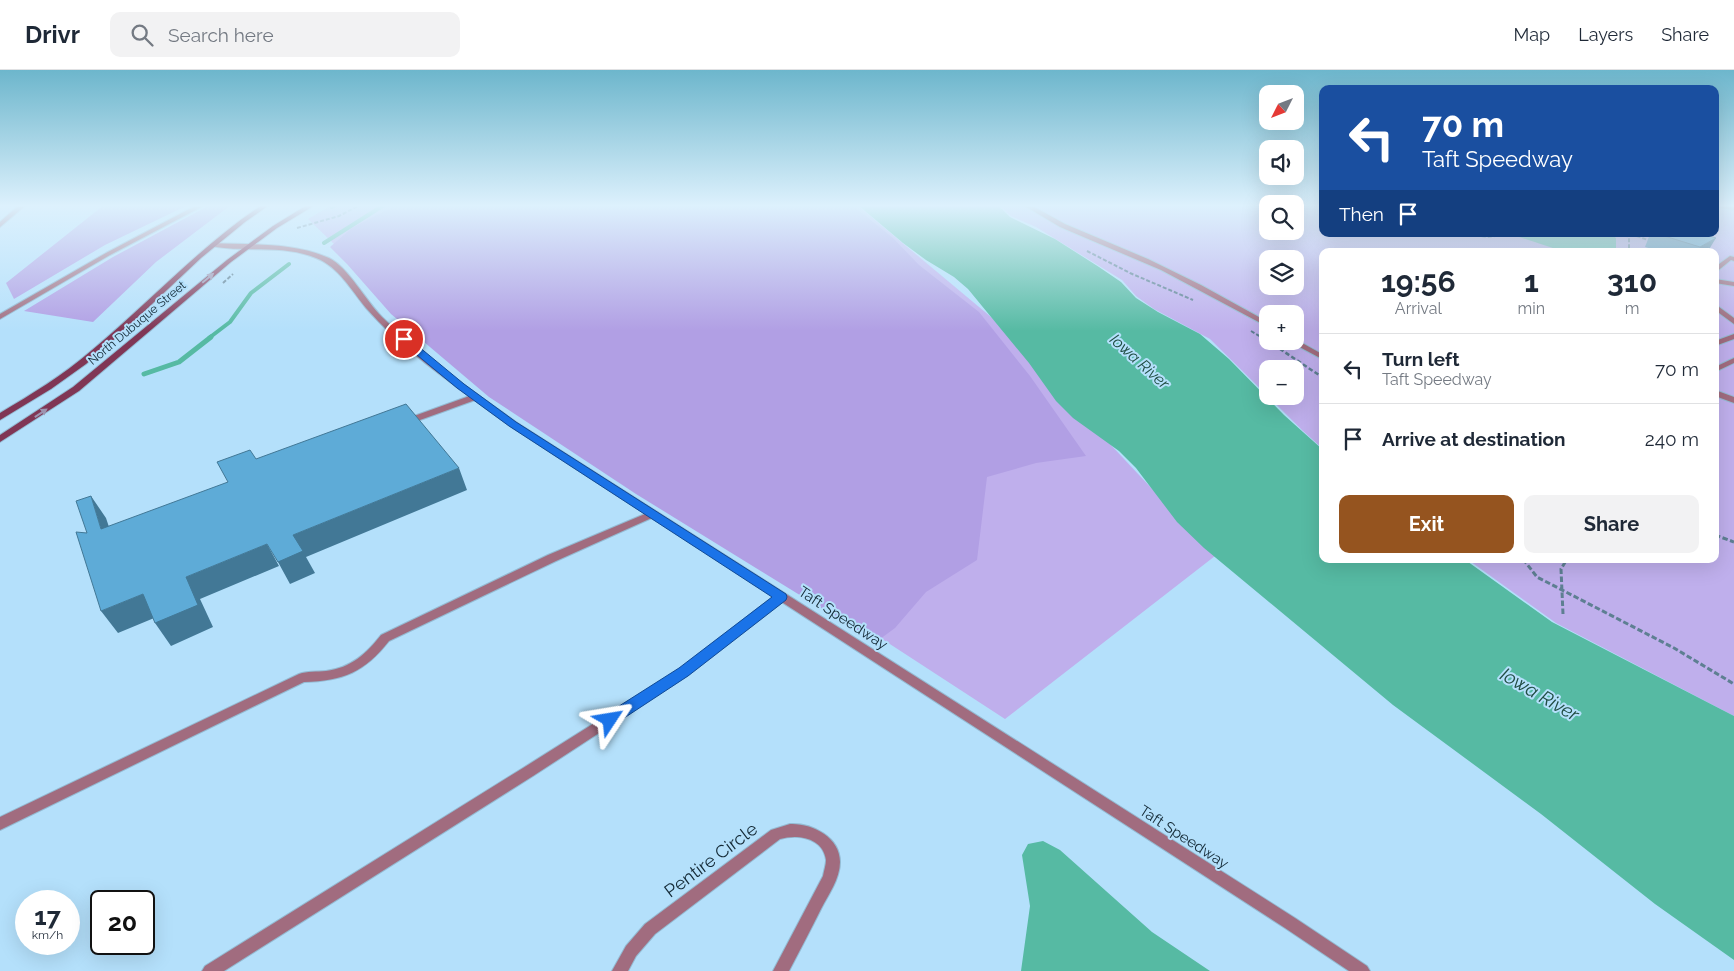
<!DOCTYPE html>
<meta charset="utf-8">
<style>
body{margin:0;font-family:Raleway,sans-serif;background:#f2f2f3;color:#1f2937;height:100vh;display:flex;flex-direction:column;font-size:19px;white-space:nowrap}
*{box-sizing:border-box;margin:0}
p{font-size:16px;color:#747a83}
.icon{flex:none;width:28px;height:28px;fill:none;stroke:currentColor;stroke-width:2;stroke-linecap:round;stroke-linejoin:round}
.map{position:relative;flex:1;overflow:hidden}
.drawer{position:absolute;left:1319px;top:178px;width:400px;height:315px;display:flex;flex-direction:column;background:#fff;border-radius:10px;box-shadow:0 5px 20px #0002}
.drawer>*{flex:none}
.banner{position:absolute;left:1319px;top:15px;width:400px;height:152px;border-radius:10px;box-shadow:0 5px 20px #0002;background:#1a4fa0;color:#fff;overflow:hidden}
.needle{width:32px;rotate:228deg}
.fabs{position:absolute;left:1259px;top:15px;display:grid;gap:10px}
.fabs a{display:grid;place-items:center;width:45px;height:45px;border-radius:10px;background:#fff;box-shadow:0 5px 20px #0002;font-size:25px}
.speed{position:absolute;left:15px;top:820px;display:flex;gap:10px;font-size:25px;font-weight:700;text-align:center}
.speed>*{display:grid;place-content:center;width:65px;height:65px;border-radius:50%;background:#fff;box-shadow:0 5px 20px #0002;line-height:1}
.speed small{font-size:12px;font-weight:400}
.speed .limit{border:2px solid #111;border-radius:8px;background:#fff;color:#111}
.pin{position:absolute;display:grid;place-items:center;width:42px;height:42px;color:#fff;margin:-21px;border:2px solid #fff;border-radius:50%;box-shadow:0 1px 5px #0007}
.me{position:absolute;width:55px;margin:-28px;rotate:57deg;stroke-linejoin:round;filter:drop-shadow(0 0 4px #0008)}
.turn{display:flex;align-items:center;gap:18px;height:105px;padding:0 20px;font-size:22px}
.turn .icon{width:65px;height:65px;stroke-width:2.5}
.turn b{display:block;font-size:35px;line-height:42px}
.then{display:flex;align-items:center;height:48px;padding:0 20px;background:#0003;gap:10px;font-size:19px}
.eta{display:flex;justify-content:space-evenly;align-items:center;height:85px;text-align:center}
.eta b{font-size:30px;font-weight:700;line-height:35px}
.primary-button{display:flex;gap:10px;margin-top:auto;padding:10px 20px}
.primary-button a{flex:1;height:58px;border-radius:10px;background:#95541f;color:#fff;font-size:20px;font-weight:700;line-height:58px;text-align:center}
.primary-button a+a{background:#f2f2f3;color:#1f2937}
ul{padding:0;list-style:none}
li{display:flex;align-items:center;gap:15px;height:70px;padding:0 20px;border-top:1px solid #e0e1e3}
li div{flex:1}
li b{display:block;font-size:19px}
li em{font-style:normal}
header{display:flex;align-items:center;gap:30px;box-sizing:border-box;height:70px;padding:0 25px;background:#fff;border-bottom:1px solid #e0e1e3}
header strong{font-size:24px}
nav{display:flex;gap:28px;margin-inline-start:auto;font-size:18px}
.search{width:350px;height:45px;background:#f2f2f3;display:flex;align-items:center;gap:12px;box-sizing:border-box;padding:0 18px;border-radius:10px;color:#747a83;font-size:19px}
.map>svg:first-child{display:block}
.green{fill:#bfafec;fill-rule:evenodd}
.forest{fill:#b19fe4}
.water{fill:#56baa3}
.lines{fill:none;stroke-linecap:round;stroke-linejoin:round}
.stream-far1{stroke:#56baa3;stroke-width:4}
.stream{stroke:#56baa3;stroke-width:5}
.service-casing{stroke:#94bbd3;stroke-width:2}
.minor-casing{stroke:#94bbd3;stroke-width:2}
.secondary-casing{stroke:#94bbd3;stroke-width:2}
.path-far2{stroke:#5e7f92;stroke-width:2;stroke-dasharray:4 2;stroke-linecap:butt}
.path-far1{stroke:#5e7f92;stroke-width:2.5;stroke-dasharray:4.5 2.5;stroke-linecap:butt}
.path{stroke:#5e7f92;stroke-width:3;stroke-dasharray:5.5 2.5;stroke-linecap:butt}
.service{fill:#a16c7f;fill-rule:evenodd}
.minor{fill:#a16c7f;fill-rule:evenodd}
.secondary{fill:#803655;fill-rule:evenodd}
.wall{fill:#5193b9}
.shaded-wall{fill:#427896}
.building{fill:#5eabd7;stroke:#427896}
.oneway{fill:#9d94b0}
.route{fill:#1a73e8;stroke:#114b97}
.labels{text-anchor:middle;stroke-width:4;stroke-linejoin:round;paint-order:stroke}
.far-street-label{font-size:12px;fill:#132935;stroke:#b4e0fb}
.street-label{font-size:15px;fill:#132935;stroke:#b4e0fb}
.water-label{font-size:16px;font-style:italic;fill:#214d43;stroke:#b4e0fb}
.near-street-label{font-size:18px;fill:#132935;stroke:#b4e0fb}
.near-water-label{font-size:19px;font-style:italic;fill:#214d43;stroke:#b4e0fb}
</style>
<header>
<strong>Drivr</strong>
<div class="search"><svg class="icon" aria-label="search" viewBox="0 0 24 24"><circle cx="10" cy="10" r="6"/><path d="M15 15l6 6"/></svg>Search here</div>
<nav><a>Map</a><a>Layers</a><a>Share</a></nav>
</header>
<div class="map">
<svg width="1734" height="901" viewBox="0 0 1734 901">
<rect width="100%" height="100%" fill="#b4e0fb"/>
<path class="green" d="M 332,135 L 857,135 L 991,247 L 1215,486 L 1005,649 L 458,293 L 308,149 Z
M 999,135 L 1267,135 L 1268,161 L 1295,161 L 1295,135 L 1322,135 L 1322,164 L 1715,164 L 1715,135 L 1734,135 L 1734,646 L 1556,553 L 1467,489 L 1715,489 L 1715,181 L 1322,181 L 1322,378 L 1303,361 L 1210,269 L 1154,239 L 1136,226 L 1122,210 L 1036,157 L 1011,146 ZM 1268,189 L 1295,189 L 1295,216 L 1268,216 ZM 1268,244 L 1295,244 L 1295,271 L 1268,271 ZM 1268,299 L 1295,299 L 1295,326 L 1268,326 Z"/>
<path class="forest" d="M 104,135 L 188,135 L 105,175 L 14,229 L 6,213 Z
M 210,135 L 231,135 L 156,192 L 93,252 L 24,241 L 113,187 Z
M 396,135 L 852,135 L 893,168 L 919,195 L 979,242 L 1030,306 L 1086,386 L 1036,393 L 987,407 L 977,490 L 926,522 L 895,558 L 876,572 L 636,424 L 489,327 L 391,244 L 347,194 L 330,177 L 352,158 Z"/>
<path class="water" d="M 858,135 L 998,135 L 1010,147 L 1055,169 L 1099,197 L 1121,212 L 1136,228 L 1158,242 L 1200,264 L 1229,289 L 1284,345 L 1322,379 L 1322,489 L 1464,489 L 1552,552 L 1734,646 L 1734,890 L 1655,834 L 1541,744 L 1393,635 L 1204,478 L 1177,452 L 1136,398 L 1119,381 L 1073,348 L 1056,331 L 1029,293 L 968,219 L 954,207 L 926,190 L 903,173 Z
M 1510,164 L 1611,164 L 1616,168 L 1616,181 L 1562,181 Z
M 1043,771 L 1060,780 L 1152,862 L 1210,901 L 1021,901 L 1030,836 L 1022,785 L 1028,774 Z"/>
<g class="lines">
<path class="stream-far1" d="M 332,137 L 336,135
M 324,173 L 384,135
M 209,268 L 230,252 L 251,223 L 289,194"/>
<path class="stream" d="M 144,304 L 179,292 L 211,267"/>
<g class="service-casing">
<path id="service" d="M 1023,135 L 1031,135 L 1065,154 L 1148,189 L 1201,215 L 1268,252 L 1268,257 L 1161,200 L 1060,157 Z
M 1715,135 L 1734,136 L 1734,140 L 1715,137 Z
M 1730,186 L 1734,187 L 1734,191 L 1731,190 L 1715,203 L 1715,197 Z
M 1715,209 L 1734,212 L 1734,216 L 1715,213 Z
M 1715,234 L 1734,248 L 1734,254 L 1715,240 Z
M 1734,264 L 1734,269 L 1715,276 L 1715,271 Z
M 1295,269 L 1322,284 L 1322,289 L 1292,273 L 1291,271 L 1295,271 Z
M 1734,288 L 1734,293 L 1715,302 L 1715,297 Z
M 1715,320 L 1734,327 L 1734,333 L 1715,326 Z
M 475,324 L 478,325 L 478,329 L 409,354 L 406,355 L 402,352 L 403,350 Z
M 652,441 L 657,444 L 656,446 L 556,491 L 389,571 C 365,602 343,611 304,612 L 0,760 L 0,747 L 299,604 C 307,601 317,602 326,601 C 351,598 367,583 381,565 L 548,485 Z
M 781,523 L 785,524 L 786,527 L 785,530 L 688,605 L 533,706 L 224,901 L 202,901 L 205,896 L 523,698 L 680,599 L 777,524 Z"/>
</g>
<g class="minor-casing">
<path id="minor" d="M 19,135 L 26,135 L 0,157 L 0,152 Z
M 197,135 L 205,135 L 110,185 L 0,249 L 0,244 L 106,183 Z
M 213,173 C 252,175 293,172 329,188 C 348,197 366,231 382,247 C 422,287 470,319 516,352 L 1295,848 L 1367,896 L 1370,901 L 1349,901 L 1285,858 L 510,356 C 469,326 427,297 390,263 C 382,255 374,247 366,238 C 351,220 339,197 316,188 C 282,174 245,183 211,176 L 210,175 Z
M 790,754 C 812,753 840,767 840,792 C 840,809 828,825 821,839 C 811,859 800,880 789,901 L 773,901 L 823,806 C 824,800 826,795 826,790 C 823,767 797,764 780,769 L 655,864 L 636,886 L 628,901 L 612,901 L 626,876 L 645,854 L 771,760 Z"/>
</g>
<g class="secondary-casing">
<path id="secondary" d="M 262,135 L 269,135 L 245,152 L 201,188 L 118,266 L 86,294 L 51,319 L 0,350 L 0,343 C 32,324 63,305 91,281 C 149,233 199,177 262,135 Z
M 307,135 L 315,135 L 277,158 L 231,192 L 79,321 L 0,372 L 0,365 L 73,317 L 227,190 L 273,156 Z"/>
</g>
<path class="path-far2" d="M 297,158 L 339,146 L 360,135
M 1464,164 L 1487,167 L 1495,166
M 1625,164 L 1629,168 L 1629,181
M 1631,164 L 1648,170
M 1087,181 L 1130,203 L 1193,230
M 223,213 L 233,204
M 1251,261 L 1263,268"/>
<path class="path-far1" d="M 1261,267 L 1268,271
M 1268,271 L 1322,307"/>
<path class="path" d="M 1715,465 L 1734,472
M 1523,489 L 1537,507 L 1674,578 L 1734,614
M 1563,544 L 1561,499 L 1567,489"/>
<use href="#service" class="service"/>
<use href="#minor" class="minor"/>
<use href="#secondary" class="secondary"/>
</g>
<path class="wall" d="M 1650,164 L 1704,164 L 1708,181 L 1659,181 L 1645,177 Z"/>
<path class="shaded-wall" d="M 1716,168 L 1708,181 L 1698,181 L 1700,177 Z
M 459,398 L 467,420 L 306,487 L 315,503 L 290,514 L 278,492 L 293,465 Z
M 91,426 L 106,448 L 117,481 L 101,459 Z
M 267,474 L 279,496 L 200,529 L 213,557 L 171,576 L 155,553 L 186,507 Z
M 143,524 L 159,546 L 118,563 L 101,541 Z"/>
<path class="building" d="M 1658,164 L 1704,164 L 1716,168 L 1700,177 Z
M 406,334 L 459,398 L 293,465 L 303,481 L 278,492 L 267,474 L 186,507 L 198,535 L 155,553 L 143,524 L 101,541 L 76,462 L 87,463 L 76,431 L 91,426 L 101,459 L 228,412 L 217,392 L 250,380 L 256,389 Z"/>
<defs><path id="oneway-solid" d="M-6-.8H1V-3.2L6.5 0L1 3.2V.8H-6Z" transform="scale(1.25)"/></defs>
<g class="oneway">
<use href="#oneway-solid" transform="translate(208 208) rotate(-40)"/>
<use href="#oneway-solid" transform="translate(41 343) rotate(-34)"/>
</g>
<linearGradient id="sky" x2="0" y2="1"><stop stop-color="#6db6cc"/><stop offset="0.52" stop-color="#ddf1fd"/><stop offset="1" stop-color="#ddf1fd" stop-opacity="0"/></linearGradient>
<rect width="1734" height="261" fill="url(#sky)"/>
<path class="route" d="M 400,267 L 407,267 L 464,314 L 516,352 L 786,524 L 787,527 L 786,530 L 688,606 L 615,654 L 610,655 L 605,654 L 603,650 L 605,645 L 679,598 L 772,527 L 509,356 L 457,318 L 400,271 Z"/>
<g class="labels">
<g class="far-street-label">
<text transform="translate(137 253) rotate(-40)" y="4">North Dubuque Street</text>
</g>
<g class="street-label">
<text transform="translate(843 548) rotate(33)" y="5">Taft Speedway</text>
<text transform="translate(1184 767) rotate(33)" y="5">Taft Speedway</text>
</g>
<g class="water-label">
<text transform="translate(1140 291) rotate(42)" y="6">Iowa River</text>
</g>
<g class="near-street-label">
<text transform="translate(711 790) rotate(-37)" y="6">Pentire Circle</text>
</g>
<g class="near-water-label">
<text transform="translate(1540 624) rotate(30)" y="7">Iowa River</text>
</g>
</g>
</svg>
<div class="fabs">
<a><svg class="needle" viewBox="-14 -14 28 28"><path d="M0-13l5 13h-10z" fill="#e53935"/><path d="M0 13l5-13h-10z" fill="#747a83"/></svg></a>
<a><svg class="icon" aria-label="sound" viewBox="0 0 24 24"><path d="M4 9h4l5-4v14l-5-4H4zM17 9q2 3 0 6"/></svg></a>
<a><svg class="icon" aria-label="search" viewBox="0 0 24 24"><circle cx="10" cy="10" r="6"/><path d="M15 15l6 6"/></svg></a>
<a><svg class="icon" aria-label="layers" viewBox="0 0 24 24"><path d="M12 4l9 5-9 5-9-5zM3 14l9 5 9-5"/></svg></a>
<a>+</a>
<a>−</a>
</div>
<div class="speed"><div>17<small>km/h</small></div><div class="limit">20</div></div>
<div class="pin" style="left:404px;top:269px;background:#d93025"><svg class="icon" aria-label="arrive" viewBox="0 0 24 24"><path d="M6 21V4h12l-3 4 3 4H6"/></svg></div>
<svg class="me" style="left:610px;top:650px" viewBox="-20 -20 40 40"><path d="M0-17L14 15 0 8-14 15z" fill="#1a73e8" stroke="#fff" stroke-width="4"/></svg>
<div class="banner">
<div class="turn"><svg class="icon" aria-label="left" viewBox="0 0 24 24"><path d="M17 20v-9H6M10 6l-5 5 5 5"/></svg><div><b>70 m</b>Taft Speedway</div></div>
<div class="then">Then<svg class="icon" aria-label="arrive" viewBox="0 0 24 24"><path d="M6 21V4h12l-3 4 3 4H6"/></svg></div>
</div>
<section class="drawer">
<div class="eta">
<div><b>19:56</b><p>Arrival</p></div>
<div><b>1</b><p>min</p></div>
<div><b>310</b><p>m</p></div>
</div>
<ul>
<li><svg class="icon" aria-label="left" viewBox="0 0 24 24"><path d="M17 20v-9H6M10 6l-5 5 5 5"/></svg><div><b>Turn left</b><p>Taft Speedway</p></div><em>70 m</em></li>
<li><svg class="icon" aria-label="arrive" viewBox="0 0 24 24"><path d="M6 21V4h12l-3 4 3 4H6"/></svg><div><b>Arrive at destination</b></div><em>240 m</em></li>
</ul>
<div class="primary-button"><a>Exit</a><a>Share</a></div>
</section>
</div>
